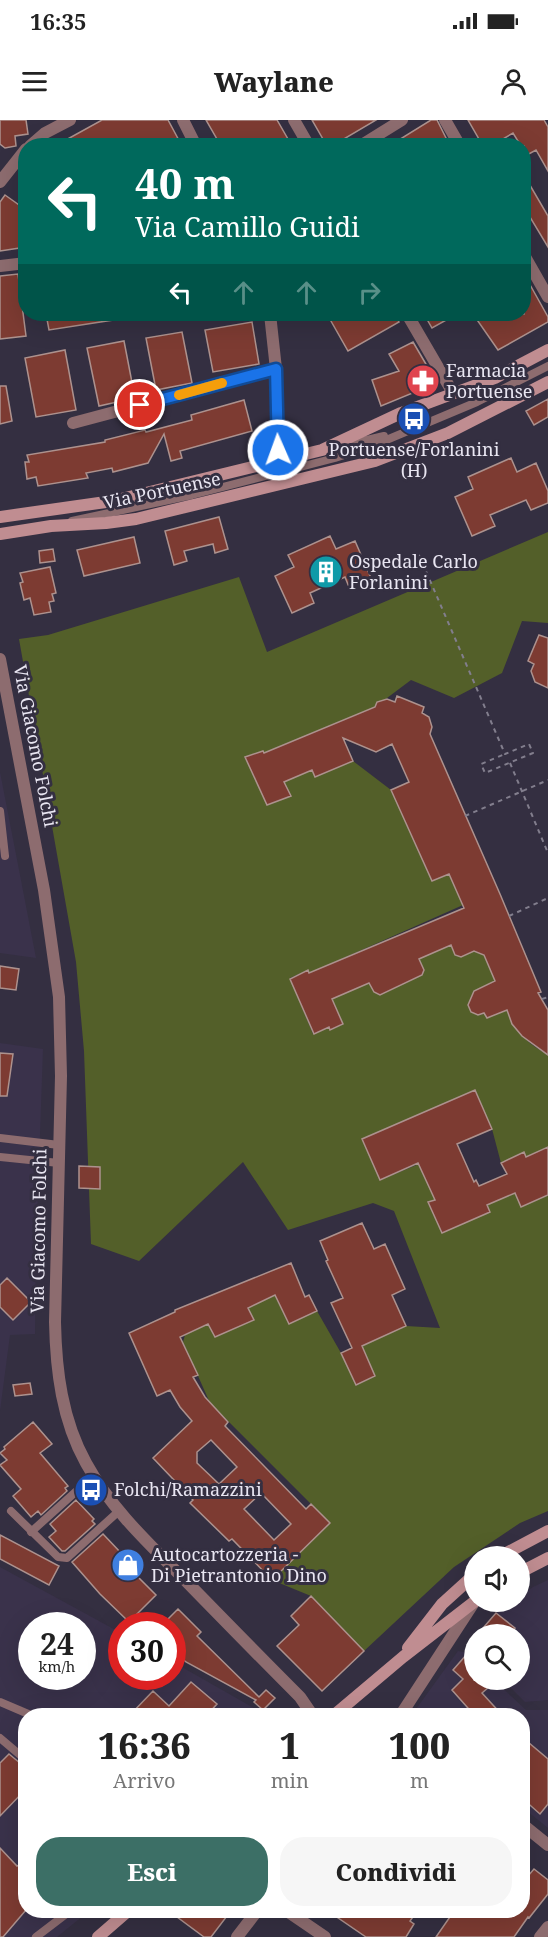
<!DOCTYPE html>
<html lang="it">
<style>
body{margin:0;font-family:"Noto Serif",serif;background:#f6f6f6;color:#222;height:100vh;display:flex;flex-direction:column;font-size:22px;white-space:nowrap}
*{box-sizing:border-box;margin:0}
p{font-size:20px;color:#767676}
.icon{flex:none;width:33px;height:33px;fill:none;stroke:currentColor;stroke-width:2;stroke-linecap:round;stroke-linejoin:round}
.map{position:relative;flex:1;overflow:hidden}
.side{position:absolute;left:18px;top:1588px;width:512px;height:210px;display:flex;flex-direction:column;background:#fff;border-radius:24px;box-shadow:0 6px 24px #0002}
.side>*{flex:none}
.hud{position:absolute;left:18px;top:18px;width:513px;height:183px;border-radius:24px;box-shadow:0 6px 24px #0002;background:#00695c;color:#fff;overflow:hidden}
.tools{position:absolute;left:464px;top:1426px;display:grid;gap:12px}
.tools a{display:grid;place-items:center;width:66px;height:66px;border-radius:50%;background:#fff;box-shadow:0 6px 24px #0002;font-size:30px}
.speed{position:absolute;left:18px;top:1492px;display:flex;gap:12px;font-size:30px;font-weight:700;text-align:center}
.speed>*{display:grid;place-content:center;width:78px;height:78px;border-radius:50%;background:#fff;box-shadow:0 6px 24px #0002;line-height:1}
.speed small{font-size:15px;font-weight:400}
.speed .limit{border:9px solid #d22;background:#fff;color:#111}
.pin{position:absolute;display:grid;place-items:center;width:51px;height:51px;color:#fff;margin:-26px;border:3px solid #fff;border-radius:50%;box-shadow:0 2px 6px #0007}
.me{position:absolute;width:66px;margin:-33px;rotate:358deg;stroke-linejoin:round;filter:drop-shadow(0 0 4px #0008)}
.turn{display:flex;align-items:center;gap:21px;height:126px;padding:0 18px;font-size:27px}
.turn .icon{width:78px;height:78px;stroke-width:2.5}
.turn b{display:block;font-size:42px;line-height:51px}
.lanes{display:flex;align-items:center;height:57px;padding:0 18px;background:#0003;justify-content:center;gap:30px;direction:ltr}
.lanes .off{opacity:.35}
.eta{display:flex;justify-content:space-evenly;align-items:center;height:102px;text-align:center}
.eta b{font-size:36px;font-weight:800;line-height:42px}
.primary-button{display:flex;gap:12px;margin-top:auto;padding:12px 18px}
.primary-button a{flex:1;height:69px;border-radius:24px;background:#3c6f66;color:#fff;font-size:24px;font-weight:800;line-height:69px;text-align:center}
.primary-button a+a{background:#f6f6f6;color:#222}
.status{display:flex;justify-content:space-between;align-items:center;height:42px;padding:0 30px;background:#fff;direction:ltr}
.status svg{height:16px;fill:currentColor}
header{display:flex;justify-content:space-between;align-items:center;height:78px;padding:0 18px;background:#fff;font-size:27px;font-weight:800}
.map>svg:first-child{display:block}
.built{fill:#3a324b;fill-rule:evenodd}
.green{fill:#535f29}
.building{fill:#7d3b32;stroke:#ad928e;stroke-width:1.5;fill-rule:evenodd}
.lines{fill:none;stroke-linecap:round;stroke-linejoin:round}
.path{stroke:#827e8d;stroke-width:2;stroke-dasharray:4.5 4.5;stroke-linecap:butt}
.lane{stroke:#8d6c6f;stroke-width:8}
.street{stroke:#8d6c6f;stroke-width:12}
.secondary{stroke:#c08d91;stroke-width:12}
.route-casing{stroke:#114b97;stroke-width:15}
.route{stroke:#1a73e8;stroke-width:10}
.slow{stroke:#f59e0b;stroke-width:10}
.labels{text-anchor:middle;stroke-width:6;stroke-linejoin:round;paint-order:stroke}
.poi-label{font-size:18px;fill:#e9e6f2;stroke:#342f41;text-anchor:start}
.street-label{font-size:18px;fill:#e9e6f2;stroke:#342f41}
</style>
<div class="status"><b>16:35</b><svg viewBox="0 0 49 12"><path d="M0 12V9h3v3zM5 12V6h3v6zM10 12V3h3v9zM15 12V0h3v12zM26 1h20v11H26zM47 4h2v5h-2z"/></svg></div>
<header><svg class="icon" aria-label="menu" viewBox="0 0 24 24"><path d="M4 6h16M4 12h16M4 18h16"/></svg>Waylane<svg class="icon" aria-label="person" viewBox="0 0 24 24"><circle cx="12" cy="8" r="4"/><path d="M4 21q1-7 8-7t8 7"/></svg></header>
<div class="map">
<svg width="548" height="1817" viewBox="0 0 548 1817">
<rect width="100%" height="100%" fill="#342f41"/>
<path class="built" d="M 0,652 L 20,755 L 36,838 L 0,833 Z
M 0,923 L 43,929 L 36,1129 L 35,1214 L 10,1215 L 0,1291 Z
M 0,1447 L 121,1513 L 122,1557 L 172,1557 L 173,1542 L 268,1596 L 26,1596 L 26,1791 L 89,1791 L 57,1817 L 0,1817 ZM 32,1506 L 82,1506 L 82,1557 L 32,1557 Z
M 548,1460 L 548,1580 L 525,1582 L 503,1560 L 519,1560 L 519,1515 L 477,1515 L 496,1493 L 511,1482 L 519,1482 L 519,1477 L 533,1467 Z
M 458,1531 L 464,1532 L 474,1540 L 474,1560 L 494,1560 L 526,1590 L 548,1590 L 548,1708 L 522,1687 L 522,1596 L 411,1596 Z"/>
<path class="green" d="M 548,412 L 548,503 L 522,501 L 502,553 L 454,578 L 411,560 L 375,587 L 264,633 L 263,631 L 245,637 L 267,685 L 290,676 L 284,662 L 312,650 L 315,657 L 353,641 L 391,670 L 432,761 L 449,754 L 463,785 L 310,853 L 308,850 L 290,858 L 313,914 L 329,907 L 331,910 L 343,904 L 332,879 L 369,863 L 380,875 L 422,855 L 424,850 L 419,839 L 451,825 L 461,837 L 474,831 L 484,835 L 495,861 L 471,879 L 468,885 L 471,892 L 478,895 L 507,890 C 515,909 528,926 548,934 L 548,1027 L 526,1037 L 524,1033 L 501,1043 L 492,1009 L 475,970 L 362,1019 L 380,1060 L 419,1044 L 435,1080 L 428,1083 L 442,1113 L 490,1092 L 487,1085 L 515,1073 L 521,1087 L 548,1075 L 548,1391 L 520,1403 L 454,1447 L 364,1531 L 311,1476 L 272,1460 L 330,1403 L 210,1283 L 183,1222 L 185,1215 L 208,1204 L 215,1217 L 254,1200 L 248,1188 L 275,1175 L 289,1204 L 317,1191 L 341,1233 L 356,1265 L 375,1256 L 362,1226 L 406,1206 L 440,1208 L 394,1091 L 373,1083 L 288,1110 L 243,1042 L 139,1141 L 91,1124 L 84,931 L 76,842 L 19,519 L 48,515 L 239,457 L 267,532 Z"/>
<path class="building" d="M 0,0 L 26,0 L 28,14 L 15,16 L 16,26 L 5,28 L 0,24 Z
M 102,0 L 168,0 L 182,26 L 55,26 Z
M 206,0 L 277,0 L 292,26 L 221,26 Z
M 312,0 L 376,0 L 332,26 L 327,26 Z
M 431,0 L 437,0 L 450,26 L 389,26 Z
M 468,0 L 544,0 L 548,7 L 548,51 L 536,30 L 527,35 L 524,30 L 524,26 L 521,26 L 513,13 L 491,26 L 483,26 Z
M 524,55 L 548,96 L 548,127 L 527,92 L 524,94 Z
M 5,75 L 26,90 L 26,127 L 0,131 L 0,82 Z
M 18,154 L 26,216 L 0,219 L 0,156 Z
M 524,154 L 548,197 L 548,202 L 498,230 L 473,194 L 524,194 Z
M 46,194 L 113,194 L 113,200 L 49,210 Z
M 327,194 L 394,194 L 399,202 L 348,231 Z
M 424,194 L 457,194 L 432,208 Z
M 252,202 L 259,244 L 213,252 L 205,210 Z
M 182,212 L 192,263 L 156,270 L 146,218 Z
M 124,221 L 135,278 L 99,286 L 87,228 Z
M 413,222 L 437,263 L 381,286 L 372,260 L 399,251 L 389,234 Z
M 65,230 L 76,290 L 36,297 L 25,238 Z
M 0,266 L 6,266 L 12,301 L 0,304 Z
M 548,279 L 548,297 L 534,305 L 526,291 Z
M 244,280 L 252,311 L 180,331 L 182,338 L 171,341 L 164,314 L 148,343 L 113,352 L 112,348 L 86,353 L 88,358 L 38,366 L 36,357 L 27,359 L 25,342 L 29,342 L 27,335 L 105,322 L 105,320 L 145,310 L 146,312 L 192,300 L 191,295 Z
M 511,338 L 517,352 L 536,343 L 548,371 L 548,383 L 531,390 L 526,380 L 490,395 L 495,406 L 472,416 L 455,377 L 473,369 L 468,357 Z
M 219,397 L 228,429 L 215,433 L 213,424 L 184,431 L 187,441 L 174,445 L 165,411 Z
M 330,416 L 336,429 L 355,421 L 371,458 L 349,467 L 345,457 L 310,473 L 314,483 L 292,493 L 275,456 L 294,447 L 288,435 Z
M 134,417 L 140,443 L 84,456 L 77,430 Z
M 53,429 L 55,441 L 40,443 L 39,431 Z
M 50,447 L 56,473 L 52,474 L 54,481 L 49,482 L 51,492 L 34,495 L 30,478 L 24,480 L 20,463 L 23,462 L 20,453 Z
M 539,515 L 548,518 L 548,568 L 535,562 L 531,551 L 534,544 L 528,541 Z
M 397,576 L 424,587 L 422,593 L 429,597 L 432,607 L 430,614 L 500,774 L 541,872 L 538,873 L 548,890 L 548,935 L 522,916 L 512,904 L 507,890 L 487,898 L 484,893 L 478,895 L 471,892 L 468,885 L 474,871 L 495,861 L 484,835 L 474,831 L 461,837 L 455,835 L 451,825 L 419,839 L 424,850 L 422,855 L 380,875 L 374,872 L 369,863 L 332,879 L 343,904 L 330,910 L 329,907 L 314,914 L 290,859 L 308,850 L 309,853 L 464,788 L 449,754 L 432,761 L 391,670 L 409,662 L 392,624 L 376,632 L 343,618 L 353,641 L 315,657 L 312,650 L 284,662 L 291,676 L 267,685 L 245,637 L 263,631 L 264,633 L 375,587 L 377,582 L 387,579 L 395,582 Z
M 0,846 L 19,849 L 16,870 L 0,868 Z
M 0,933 L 13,934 L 7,976 L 0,976 Z
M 475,970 L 492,1009 L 457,1024 L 474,1062 L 476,1060 L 479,1066 L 507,1054 L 501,1043 L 524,1032 L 526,1037 L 548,1027 L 548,1075 L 521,1087 L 515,1073 L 487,1085 L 490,1092 L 442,1113 L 428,1082 L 435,1080 L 418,1043 L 380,1060 L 362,1019 Z
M 79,1046 L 100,1047 L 100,1069 L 79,1068 Z
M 362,1103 L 374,1129 L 385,1124 L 405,1169 L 392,1175 L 406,1206 L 362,1226 L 375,1256 L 356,1265 L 341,1233 L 352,1228 L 331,1183 L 343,1178 L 326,1141 L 328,1140 L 320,1121 Z
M 291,1143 L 305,1177 L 309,1175 L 317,1191 L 289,1204 L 275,1175 L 248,1188 L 254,1200 L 215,1217 L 208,1204 L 180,1217 L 198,1255 L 193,1257 L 205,1277 L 228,1302 L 225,1306 L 306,1389 L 311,1384 L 330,1403 L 272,1460 L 232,1419 L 229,1421 L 190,1383 L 193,1380 L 153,1338 L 192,1301 L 180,1287 L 170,1270 L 157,1276 L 129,1213 L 175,1192 L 175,1190 ZM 211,1320 L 237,1347 L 219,1364 L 197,1343 L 197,1332 ZM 261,1373 L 291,1404 L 274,1420 L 244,1389 Z
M 7,1158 L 31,1182 L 13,1200 L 0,1187 L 0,1165 Z
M 30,1263 L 32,1274 L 15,1276 L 13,1265 Z
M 33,1302 L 52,1324 L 40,1333 L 68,1366 L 65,1368 L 67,1371 L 41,1395 L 38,1391 L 31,1397 L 13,1376 L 21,1369 L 0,1345 L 7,1340 L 0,1333 L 5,1329 L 4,1327 Z
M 76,1380 L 94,1399 L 92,1401 L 95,1404 L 65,1431 L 62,1431 L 49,1417 L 56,1411 L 50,1404 Z
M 103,1414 L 121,1433 L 117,1436 L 156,1475 L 129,1502 L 100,1474 L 72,1442 Z
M 0,1415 L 59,1446 L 49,1465 L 0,1439 Z
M 311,1476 L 364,1531 L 322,1571 L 277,1526 L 299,1505 L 291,1496 Z
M 178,1489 L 201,1512 L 197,1516 L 259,1577 L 266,1570 L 275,1578 L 263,1590 L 254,1582 L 256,1580 L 186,1542 L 172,1529 L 172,1506 L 161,1506 Z
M 496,1493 L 515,1508 L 509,1515 L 477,1515 Z
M 474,1526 L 474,1560 L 497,1560 L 482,1573 L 503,1596 L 475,1596 L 452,1570 L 463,1559 L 453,1550 Z
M 191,1562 L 217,1584 L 206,1596 L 129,1596 L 153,1571 L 169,1586 Z
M 522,1617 L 548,1639 L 548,1684 L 540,1694 L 522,1678 Z
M 9,1634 L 26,1648 L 26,1669 L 0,1696 L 0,1643 Z
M 0,1728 L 17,1746 L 26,1742 L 26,1790 L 3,1817 L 0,1817 Z
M 534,1749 L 548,1760 L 548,1774 L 529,1798 L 528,1797 L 514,1817 L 436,1817 L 454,1791 L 522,1791 L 522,1763 Z
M 169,1791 L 220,1791 L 227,1796 L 211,1817 L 204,1817 Z
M 328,1791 L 417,1791 L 410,1801 L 414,1804 L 406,1817 L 366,1817 Z"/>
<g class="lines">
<path class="path" d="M 419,435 L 505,634 L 529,624 L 533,633 L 485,653 L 481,644 L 505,634
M 510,643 L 548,733
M 465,696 L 548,660
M 509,796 L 548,778
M 542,879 L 548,877"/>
<path class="lane" d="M 341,326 L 384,316
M 72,401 L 192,375 L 335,338 L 372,326 L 477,282 L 548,246
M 0,691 L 5,736
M 0,1018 L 59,1025
M 0,1037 L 59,1043
M 11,1391 L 58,1437 L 67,1438 L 119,1391
M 31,1412 L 81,1367
M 0,1582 L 33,1596
M 367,1594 L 371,1596
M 0,1618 L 26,1640
M 36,1817 L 70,1791"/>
<path class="street" d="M 183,0 L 196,26
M 294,0 L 309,26
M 445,0 L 460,26
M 30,26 L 45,13 L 70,0
M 360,26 L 402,0
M 0,62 L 26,29
M 524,135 L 548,177
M 0,146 L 26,143
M 270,194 L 276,249 L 279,342
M 407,194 L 453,273
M 73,303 L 276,249
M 0,539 L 44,770 L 59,877 L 61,956 L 55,1202 C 56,1251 62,1300 86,1343 C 110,1387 147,1422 182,1457 C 221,1497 260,1537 300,1577 L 313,1596
M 400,1596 L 473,1484
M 522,1704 L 548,1725
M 287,1791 L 325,1817
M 237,1817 L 257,1791
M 540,1817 L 548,1807"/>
<path class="secondary" d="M 0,397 L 113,381 L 322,330 L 401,293 L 495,258 L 548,230
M 0,414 L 51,406 L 106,403 L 136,399 L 375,341 L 448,313 L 548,262
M 499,1437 L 548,1411
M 519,1453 L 548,1438
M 408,1528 L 442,1484 L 474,1455
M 333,1596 L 403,1537 L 474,1482
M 98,1817 L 128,1791"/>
</g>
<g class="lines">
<g class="route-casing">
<path id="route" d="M 140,285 L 276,249 L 278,330"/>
</g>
<use href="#route" class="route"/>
<path class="slow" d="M 179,275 L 222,263"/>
</g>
<defs>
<g id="pharmacy-disc" transform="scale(1.725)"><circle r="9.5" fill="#e0444e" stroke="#342f41"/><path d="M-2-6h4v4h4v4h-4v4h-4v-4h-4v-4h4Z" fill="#fff"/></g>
<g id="bus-disc" transform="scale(1.725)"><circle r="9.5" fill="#1a4fb4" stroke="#342f41"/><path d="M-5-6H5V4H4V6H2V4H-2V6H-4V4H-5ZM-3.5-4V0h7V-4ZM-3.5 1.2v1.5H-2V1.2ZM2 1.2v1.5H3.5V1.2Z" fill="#fff"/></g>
<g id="building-disc" transform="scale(1.725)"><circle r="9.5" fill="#0f9aa8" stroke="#342f41"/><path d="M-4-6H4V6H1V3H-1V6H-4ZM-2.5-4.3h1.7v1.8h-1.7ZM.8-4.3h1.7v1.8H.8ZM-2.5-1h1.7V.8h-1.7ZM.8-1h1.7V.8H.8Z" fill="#fff"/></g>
<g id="shop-disc" transform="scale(1.725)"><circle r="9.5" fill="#3f7fe0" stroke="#342f41"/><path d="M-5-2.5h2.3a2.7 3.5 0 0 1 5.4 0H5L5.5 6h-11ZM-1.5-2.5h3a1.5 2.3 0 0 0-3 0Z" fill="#fff"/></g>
</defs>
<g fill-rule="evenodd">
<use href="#pharmacy-disc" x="423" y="261"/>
<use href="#bus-disc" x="414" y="299"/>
<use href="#building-disc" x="326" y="452"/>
<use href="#bus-disc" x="91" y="1370"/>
<use href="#shop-disc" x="128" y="1445"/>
</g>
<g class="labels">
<g class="poi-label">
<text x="446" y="257">Farmacia<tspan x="446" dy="21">Portuense</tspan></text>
<text x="414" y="336" text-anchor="middle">Portuense/Forlanini<tspan x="414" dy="21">(H)</tspan></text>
<text x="349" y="448">Ospedale Carlo<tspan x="349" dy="21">Forlanini</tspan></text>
<text x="114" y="1376">Folchi/Ramazzini</text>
<text x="151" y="1441">Autocartozzeria -<tspan x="151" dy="21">Di Pietrantonio Dino</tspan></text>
</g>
<g class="street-label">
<text transform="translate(162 371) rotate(-12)" y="6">Via Portuense</text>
<text transform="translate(35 626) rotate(79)" y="6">Via Giacomo Folchi</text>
<text transform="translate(39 1111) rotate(-89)" y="6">Via Giacomo Folchi</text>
</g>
</g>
</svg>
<div class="tools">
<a><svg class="icon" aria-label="sound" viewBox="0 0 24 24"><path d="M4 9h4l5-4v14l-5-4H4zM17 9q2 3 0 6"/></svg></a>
<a><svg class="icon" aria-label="search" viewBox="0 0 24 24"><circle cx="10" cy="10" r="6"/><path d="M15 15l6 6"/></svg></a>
</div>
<div class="speed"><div>24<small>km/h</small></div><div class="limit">30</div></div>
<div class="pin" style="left:140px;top:285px;background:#d93025"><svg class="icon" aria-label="arrive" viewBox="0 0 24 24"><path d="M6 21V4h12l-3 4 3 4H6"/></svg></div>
<svg class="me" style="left:278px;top:330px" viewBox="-20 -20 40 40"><circle r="17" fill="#1a73e8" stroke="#fff" stroke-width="3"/><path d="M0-11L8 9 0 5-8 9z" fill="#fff"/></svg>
<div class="hud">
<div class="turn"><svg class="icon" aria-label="left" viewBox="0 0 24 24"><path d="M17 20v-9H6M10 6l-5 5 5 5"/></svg><div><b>40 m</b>Via Camillo Guidi</div></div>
<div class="lanes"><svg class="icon" aria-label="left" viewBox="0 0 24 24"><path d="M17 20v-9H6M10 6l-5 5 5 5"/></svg><svg class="icon off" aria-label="ahead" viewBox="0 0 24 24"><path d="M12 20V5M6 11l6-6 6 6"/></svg><svg class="icon off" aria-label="ahead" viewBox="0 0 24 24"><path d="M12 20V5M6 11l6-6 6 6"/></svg><svg class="icon off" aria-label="right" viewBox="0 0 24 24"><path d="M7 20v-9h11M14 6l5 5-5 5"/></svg></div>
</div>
<section class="side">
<div class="eta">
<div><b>16:36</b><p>Arrivo</p></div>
<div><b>1</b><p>min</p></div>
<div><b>100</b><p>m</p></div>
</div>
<div class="primary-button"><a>Esci</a><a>Condividi</a></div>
</section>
</div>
